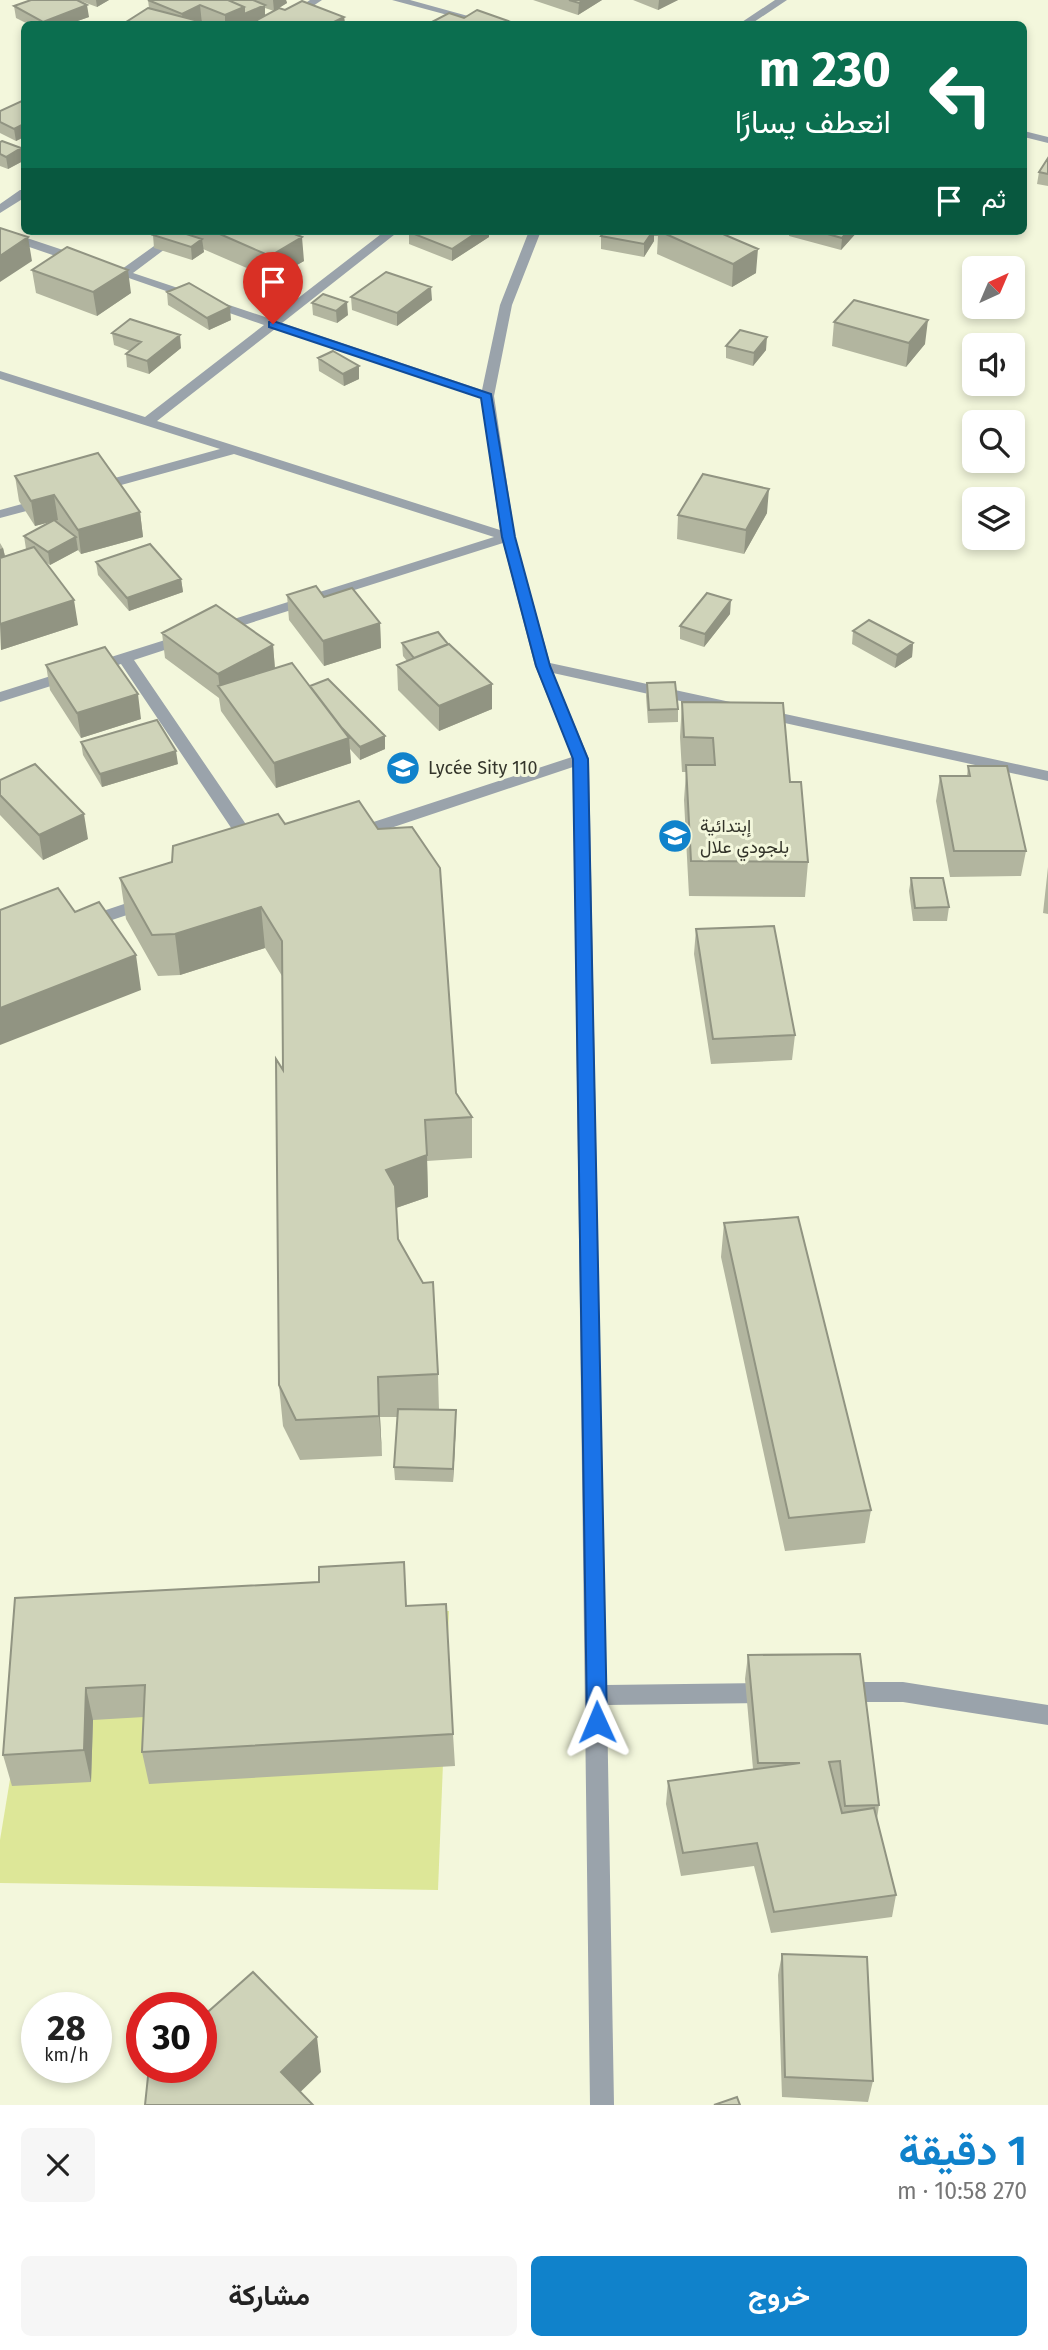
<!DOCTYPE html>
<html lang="ar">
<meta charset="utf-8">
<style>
body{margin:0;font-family:"Fira Sans",Vazirmatn,sans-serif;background:#f6f6f6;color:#222;direction:rtl;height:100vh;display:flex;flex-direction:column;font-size:26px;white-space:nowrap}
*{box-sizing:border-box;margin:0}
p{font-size:23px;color:#767676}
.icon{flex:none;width:38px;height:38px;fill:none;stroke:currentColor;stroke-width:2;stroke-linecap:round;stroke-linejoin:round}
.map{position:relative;height:2105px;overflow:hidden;direction:ltr}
.side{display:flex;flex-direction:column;background:#fff;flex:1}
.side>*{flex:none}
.guide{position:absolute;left:21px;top:21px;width:1006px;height:214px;border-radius:10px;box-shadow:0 4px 10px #0003;direction:rtl;background:#0b6e4f;color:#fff;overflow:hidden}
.needle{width:46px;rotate:44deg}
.buttons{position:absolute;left:962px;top:256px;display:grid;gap:14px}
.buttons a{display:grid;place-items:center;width:63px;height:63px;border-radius:10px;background:#fff;box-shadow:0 4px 10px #0003;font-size:35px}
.speed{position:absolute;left:21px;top:1992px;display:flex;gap:14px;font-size:35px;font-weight:700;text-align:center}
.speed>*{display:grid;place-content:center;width:91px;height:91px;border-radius:50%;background:#fff;box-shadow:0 4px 10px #0003;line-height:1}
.speed small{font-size:18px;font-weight:400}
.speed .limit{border:10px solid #d22;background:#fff;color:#111}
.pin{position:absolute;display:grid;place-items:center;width:60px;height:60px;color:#fff;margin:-72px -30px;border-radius:50% 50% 50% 0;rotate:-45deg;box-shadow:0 0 7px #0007}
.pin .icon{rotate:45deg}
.me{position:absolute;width:77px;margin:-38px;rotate:359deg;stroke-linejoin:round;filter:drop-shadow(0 0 5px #0008)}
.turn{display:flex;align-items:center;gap:24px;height:147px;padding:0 21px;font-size:32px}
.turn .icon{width:91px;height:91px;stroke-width:2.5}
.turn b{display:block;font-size:49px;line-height:60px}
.then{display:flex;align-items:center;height:66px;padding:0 21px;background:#0003;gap:14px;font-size:26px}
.round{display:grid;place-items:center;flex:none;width:74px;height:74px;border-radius:10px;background:#f6f6f6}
.head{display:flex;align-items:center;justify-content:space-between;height:119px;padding:0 21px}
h1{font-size:42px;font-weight:700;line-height:52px;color:#1082cb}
.cta{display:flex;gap:14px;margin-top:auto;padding:14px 21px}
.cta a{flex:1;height:80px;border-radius:10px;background:#1082cb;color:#fff;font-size:28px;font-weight:700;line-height:80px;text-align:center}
.cta a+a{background:#f6f6f6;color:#222}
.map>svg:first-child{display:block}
.green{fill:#dde798}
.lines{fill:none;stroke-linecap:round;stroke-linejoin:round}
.minor{fill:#9aa3ab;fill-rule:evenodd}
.wall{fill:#b2b59f}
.shaded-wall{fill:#919482}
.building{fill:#cfd3b9;stroke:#919482;stroke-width:2}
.route{fill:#1a73e8;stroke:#114b97;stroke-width:2}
.labels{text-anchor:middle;stroke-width:6;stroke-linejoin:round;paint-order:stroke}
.poi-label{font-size:18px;fill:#33342a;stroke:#f3f7dc;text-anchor:start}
</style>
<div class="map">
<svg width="1048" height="2105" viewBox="0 0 1048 2105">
<rect width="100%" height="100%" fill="#f3f7dc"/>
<path class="green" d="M 39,1604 L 449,1611 L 438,1890 L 0,1883 L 0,1840 Z"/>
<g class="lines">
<path class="minor" d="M 310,0 L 322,0 L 286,24 L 274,24 Z
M 392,0 L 410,0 L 497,24 L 481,24 Z
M 775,0 L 787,0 L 751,24 L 739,24 Z
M 1024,131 L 1048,137 L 1048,143 L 1024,137 Z
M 20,190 L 24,190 L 24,198 L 0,213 L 0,204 Z
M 0,229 L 84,257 L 86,260 L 84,263 L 76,263 L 0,237 Z
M 175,231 L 189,231 L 133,273 L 271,319 L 385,231 L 399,231 L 282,323 L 482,390 L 500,305 L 529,231 L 541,231 L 512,305 L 494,396 L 515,537 L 550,663 L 735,703 L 743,708 L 735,713 L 553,673 L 589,759 L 606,1685 L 768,1683 L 776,1686 L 779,1693 L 776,1700 L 768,1703 L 607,1705 L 614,2105 L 590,2105 L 573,767 L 361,838 L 349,838 L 347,834 L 349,830 L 572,757 L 535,666 L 503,543 L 222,632 L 217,633 L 210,629 L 212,626 L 494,537 L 234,454 L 103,490 L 93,490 L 93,484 L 220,449 L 0,379 L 0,371 L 145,417 L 264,325 L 100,268 L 106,264 L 122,269 ZM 275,329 L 481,398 L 500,530 L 157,421 Z
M 44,498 L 51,502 L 49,505 L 0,518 L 0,510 Z
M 184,634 L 189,636 L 191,639 L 189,642 L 134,660 L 258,842 L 260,846 L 258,850 L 246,850 L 121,664 L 0,702 L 0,692 Z
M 762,709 L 1048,771 L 1048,781 L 757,717 L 754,714 Z
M 145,897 L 153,903 L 151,907 L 85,929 L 77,923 L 79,919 Z
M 841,1682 L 903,1682 L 1048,1705 L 1048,1725 L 903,1702 L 841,1702 L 833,1699 L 830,1692 L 833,1685 Z"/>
</g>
<path class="wall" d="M 31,0 L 109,0 L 97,7 L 78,0 L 89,17 L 69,24 L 28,24 L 16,18 L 14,6 Z
M 148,0 L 286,0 L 287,3 L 274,11 L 265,8 L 265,15 L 285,10 L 344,17 L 345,24 L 256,24 L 255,21 L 248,24 L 123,24 L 149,8 Z
M 533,0 L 602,0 L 578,15 Z
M 633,0 L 678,0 L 658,10 Z
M 24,100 L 24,137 L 16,141 L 0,133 L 0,111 Z
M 0,142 L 23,161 L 8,169 L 0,166 Z
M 1048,158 L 1048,186 L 1037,184 L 1039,172 Z
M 159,231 L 287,231 L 304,261 L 272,279 L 203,249 L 204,252 L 192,260 L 154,248 L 153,235 Z
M 410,231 L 489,231 L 489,237 L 452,261 L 409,244 L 409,232 Z
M 605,231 L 716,231 L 756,273 L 732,287 L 657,254 L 658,236 L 654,236 L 654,241 L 644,257 L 601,249 L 601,236 Z
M 790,231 L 858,231 L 841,250 L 789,236 Z
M 32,270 L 131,293 L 97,316 L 36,293 Z
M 167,292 L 231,320 L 209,330 L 168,305 Z
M 351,297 L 432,300 L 397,326 L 352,310 Z
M 312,303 L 348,315 L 337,323 L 313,315 Z
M 834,322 L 925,344 L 906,367 L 832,346 Z
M 112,333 L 181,348 L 149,374 L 127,367 L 126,354 L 130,351 L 114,345 Z
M 726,346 L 766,350 L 753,366 L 726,358 Z
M 318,358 L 359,366 L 359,379 L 344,386 L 319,371 Z
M 15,476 L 140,512 L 143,537 L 81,554 L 78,550 L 50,565 L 44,561 L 78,625 L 1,650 L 0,543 L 3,548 L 5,556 L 26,549 L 24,536 L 52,521 L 35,526 L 19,501 Z
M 767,513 L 744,554 L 677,539 L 678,515 Z
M 96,562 L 181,579 L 183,592 L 129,611 L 98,575 Z
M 287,595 L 324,597 L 380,623 L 381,648 L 324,666 L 289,620 Z
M 730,614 L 704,647 L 680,639 L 680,626 Z
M 853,631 L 913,643 L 912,657 L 895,668 L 852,644 Z
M 162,633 L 273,645 L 275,668 L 310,686 L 385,736 L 385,749 L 360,760 L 350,749 L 351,763 L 276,788 L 221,711 L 219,698 L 165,658 Z
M 402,643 L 448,644 L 492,684 L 492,709 L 439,731 L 398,690 L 397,665 L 407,661 L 403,656 Z
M 46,665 L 141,719 L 81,738 L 50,690 Z
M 647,683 L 678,709 L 678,722 L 648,723 L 646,696 Z
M 682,702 L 790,782 L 808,862 L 805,897 L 689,896 L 684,800 L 686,772 L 682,772 L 680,737 Z
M 81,742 L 178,764 L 102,787 L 83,755 Z
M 968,766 L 1026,851 L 1021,876 L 950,877 L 936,801 L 940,776 L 967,776 Z
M 0,780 L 88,839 L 43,860 L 0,815 Z
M 278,814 L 472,1117 L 472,1158 L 427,1161 L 428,1197 L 396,1208 L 398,1239 L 438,1374 L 439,1410 L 456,1410 L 456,1423 L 453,1482 L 395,1480 L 394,1467 L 398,1417 L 380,1417 L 382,1456 L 300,1460 L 283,1426 L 279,1385 L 283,1070 L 282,976 L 265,948 L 180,975 L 158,976 L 126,919 L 120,878 L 172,862 Z
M 1048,867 L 1048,914 L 1043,913 Z
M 911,878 L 949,907 L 947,921 L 913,921 L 909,891 Z
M 696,929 L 795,1035 L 792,1060 L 711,1064 L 694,954 Z
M 724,1223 L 871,1510 L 865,1543 L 785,1551 L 721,1257 Z
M 15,1598 L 406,1606 L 453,1734 L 455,1766 L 149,1784 L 142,1752 L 144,1717 L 93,1720 L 91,1782 L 12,1786 L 3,1755 Z
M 748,1655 L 879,1805 L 877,1819 L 896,1895 L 892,1917 L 771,1933 L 754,1866 L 681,1876 L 666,1804 L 668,1781 L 753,1769 L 745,1679 Z
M 782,1954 L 873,2081 L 868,2102 L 782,2097 L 778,1975 Z"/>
<path class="shaded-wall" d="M 96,0 L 109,0 L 97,7 Z
M 273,0 L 286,0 L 287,3 L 274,11 Z
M 583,0 L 602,0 L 578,15 L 579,3 Z
M 659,0 L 678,0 L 658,10 Z
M 87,5 L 89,17 L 69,24 L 43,24 L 43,22 Z
M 200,5 L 202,24 L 183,24 L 182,14 Z
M 265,5 L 265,16 L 248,24 L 225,24 L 225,15 L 244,7 Z
M 344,17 L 345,24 L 330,24 Z
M 24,124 L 24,137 L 16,141 L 14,129 Z
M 21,148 L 23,161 L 8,169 L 6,157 Z
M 479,231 L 489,231 L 489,237 L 452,261 L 452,249 Z
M 653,231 L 654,231 L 654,241 L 644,257 L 644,244 Z
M 848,231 L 858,231 L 841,250 L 842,238 Z
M 28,237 L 32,261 L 0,282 L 0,256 Z
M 302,237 L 304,261 L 272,279 L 270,256 Z
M 202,239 L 204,252 L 192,260 L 191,247 Z
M 758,249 L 756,273 L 732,287 L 733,264 Z
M 128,270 L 131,293 L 97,316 L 93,292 Z
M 431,287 L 432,300 L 397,326 L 397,313 Z
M 347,302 L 348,315 L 337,323 L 336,311 Z
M 230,307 L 231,320 L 209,330 L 207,318 Z
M 928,320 L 925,344 L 906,367 L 909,343 Z
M 180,335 L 181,348 L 149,374 L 147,361 Z
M 767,337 L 766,350 L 753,366 L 754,353 Z
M 359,366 L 359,379 L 344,386 L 343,374 Z
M 769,489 L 767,513 L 744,554 L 746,530 Z
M 54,495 L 58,520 L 35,526 L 31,501 Z
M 140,512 L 143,537 L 81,554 L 78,530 Z
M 76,537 L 78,550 L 50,565 L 48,552 Z
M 3,548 L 6,561 L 0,563 L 0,549 Z
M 181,579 L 183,592 L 129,611 L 127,598 Z
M 74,600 L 78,625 L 1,650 L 0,624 Z
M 731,600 L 730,614 L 704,647 L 705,634 Z
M 380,623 L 381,648 L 324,666 L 323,641 Z
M 913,643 L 912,657 L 895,668 L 897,655 Z
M 273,645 L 275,670 L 220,689 L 218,674 Z
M 492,684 L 492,709 L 439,731 L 439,706 Z
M 138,694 L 141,719 L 81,738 L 77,713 Z
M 385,736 L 385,749 L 360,760 L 360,747 Z
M 349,738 L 351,763 L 276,788 L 274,763 Z
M 176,751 L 178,764 L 102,787 L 100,774 Z
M 84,814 L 88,839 L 43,860 L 39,835 Z
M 261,907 L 265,948 L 180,975 L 175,934 Z
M 136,955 L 141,990 L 0,1045 L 0,1008 Z
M 427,1155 L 428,1197 L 396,1208 L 386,1170 Z
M 378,1377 L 380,1417 L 382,1456 L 379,1416 Z
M 456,1410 L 456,1423 L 453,1482 L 453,1469 Z
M 86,1688 L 93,1720 L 91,1782 L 84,1750 Z
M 317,2037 L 321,2072 L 287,2105 L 281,2072 Z"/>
<path class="building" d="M 31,0 L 77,0 L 87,5 L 43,22 L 14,6 Z
M 148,0 L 228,0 L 244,7 L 225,15 L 200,5 L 182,14 Z
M 228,0 L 253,0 L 265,5 L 244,14 L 244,7 Z
M 569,0 L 583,0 L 579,3 Z
M 302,1 L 344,17 L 330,24 L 265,24 L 255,21 L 279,8 L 285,10 Z
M 148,8 L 210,24 L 123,24 Z
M 477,10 L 511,22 L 506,24 L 434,24 L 430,23 L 449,13 L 464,18 Z
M 24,100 L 24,124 L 14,129 L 0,122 L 0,111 Z
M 2,141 L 21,148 L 6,157 L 0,154 L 0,142 Z
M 1048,158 L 1048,174 L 1039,172 Z
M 0,228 L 28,237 L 0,256 Z
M 159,231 L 177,231 L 202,239 L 191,247 L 153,235 Z
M 213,231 L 287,231 L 302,237 L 270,256 Z
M 410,231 L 479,231 L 452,249 L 409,232 Z
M 605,231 L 653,231 L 644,244 L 601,236 Z
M 659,231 L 716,231 L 758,249 L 733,264 Z
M 817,231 L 848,231 L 842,238 Z
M 67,247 L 128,270 L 93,292 L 32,270 Z
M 386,272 L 431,287 L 397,313 L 351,297 Z
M 189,283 L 230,307 L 207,318 L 167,292 Z
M 323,294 L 347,302 L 336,311 L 312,303 Z
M 854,300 L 928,320 L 909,343 L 834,322 Z
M 130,319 L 180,335 L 147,361 L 126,354 L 141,342 L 112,333 Z
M 740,330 L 767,337 L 754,353 L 726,346 Z
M 333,351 L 359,366 L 343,374 L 318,358 Z
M 98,453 L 140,512 L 78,530 L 54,495 L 31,501 L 15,476 Z
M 703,474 L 769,489 L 746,530 L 678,515 Z
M 54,520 L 76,537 L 48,552 L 24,536 Z
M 150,544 L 181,579 L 127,598 L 96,562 Z
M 34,547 L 74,600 L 0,624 L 0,558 Z
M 316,586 L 324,597 L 352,588 L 380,623 L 323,641 L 287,595 Z
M 707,593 L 731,600 L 705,634 L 680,626 Z
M 216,605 L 273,645 L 218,674 L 162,633 Z
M 869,620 L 913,643 L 897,655 L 853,631 Z
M 438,632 L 448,644 L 414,658 L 402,643 Z
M 449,644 L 492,684 L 439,706 L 397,665 Z
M 105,647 L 138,694 L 77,713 L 46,665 Z
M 292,663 L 349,738 L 274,763 L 218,686 Z
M 328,679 L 385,736 L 360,747 L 342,728 L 310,686 Z
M 675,682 L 678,709 L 649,710 L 647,683 Z
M 682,702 L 783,703 L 790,782 L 801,782 L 808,862 L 691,861 L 686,765 L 715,765 L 713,738 L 684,737 Z
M 157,720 L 176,751 L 100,774 L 81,742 Z
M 35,764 L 84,814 L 39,835 L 0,795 L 0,780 Z
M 968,766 L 1007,766 L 1026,851 L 954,851 L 940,776 L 970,776 Z
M 359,801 L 378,829 L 412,827 L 440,868 L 456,1093 L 472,1117 L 425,1120 L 427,1155 L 386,1170 L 395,1186 L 398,1239 L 423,1283 L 433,1282 L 438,1374 L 378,1377 L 379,1416 L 296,1420 L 279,1385 L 276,1059 L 283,1070 L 282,941 L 261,907 L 175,934 L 152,935 L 120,878 L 172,862 L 173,846 L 278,814 L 285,824 Z
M 911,878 L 943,878 L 949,907 L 915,908 Z
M 58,888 L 75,912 L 99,902 L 136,955 L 0,1008 L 0,910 Z
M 774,926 L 795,1035 L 713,1039 L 696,929 Z
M 798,1217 L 871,1510 L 789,1518 L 724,1223 Z
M 398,1409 L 456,1410 L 453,1469 L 394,1467 Z
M 404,1562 L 406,1606 L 446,1604 L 453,1734 L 142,1752 L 145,1685 L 86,1688 L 84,1750 L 3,1755 L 15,1598 L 319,1582 L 319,1567 Z
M 860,1654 L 879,1805 L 845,1806 L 840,1761 L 829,1762 L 842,1813 L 874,1808 L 896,1895 L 774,1912 L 757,1843 L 683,1853 L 668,1781 L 800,1763 L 758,1763 L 748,1655 Z
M 782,1954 L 867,1957 L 873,2081 L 785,2077 Z
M 253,1972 L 317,2037 L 281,2072 L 313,2105 L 145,2105 L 149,2067 L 201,2067 L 201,2018 Z
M 737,2097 L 740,2105 L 714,2105 Z"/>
<path class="route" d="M 273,321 L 491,394 L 515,537 L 550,666 L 588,759 L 607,1722 L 604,1728 L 597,1731 L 590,1728 L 587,1722 L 573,759 L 536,666 L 502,537 L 481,398 L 269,327 L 269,322 Z"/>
<defs>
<g id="school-disc" transform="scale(1.75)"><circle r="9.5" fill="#1082cb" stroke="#f3f7dc"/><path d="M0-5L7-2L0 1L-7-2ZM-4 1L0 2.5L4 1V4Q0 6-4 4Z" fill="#fff"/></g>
</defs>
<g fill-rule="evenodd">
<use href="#school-disc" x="403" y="768"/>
<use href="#school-disc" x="675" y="836"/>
</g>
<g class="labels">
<g class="poi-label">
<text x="428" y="774">Lycée Sity 110</text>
<text x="700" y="832">إبتدائية<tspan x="700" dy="21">بلجودي علال</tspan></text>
</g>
</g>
</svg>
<div class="buttons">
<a><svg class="needle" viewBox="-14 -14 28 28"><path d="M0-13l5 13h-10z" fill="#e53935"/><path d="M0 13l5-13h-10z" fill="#767676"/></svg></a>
<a><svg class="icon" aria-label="sound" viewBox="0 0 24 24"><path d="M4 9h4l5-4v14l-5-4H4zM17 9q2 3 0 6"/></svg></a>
<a><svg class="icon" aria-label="search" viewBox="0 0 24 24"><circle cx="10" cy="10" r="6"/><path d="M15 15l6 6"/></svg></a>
<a><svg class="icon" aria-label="layers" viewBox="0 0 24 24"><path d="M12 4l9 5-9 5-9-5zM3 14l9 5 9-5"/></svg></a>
</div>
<div class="speed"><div>28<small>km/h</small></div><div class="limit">30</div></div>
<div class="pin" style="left:273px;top:324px;background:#d93025"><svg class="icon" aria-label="arrive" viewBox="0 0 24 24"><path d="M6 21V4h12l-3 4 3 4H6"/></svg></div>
<svg class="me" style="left:597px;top:1722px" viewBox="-20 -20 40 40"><path d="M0-17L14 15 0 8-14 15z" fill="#1a73e8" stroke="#fff" stroke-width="4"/></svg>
<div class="guide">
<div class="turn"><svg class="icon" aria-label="left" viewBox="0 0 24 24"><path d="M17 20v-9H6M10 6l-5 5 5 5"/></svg><div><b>230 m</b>انعطف يسارًا</div></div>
<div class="then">ثم<svg class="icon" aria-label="arrive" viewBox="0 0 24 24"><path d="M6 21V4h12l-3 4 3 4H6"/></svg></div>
</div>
</div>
<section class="side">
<div class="head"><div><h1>1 دقيقة</h1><p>270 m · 10:58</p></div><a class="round"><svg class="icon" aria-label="close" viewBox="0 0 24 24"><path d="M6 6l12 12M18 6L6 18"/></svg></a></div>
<div class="cta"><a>خروج</a><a>مشاركة</a></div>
</section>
